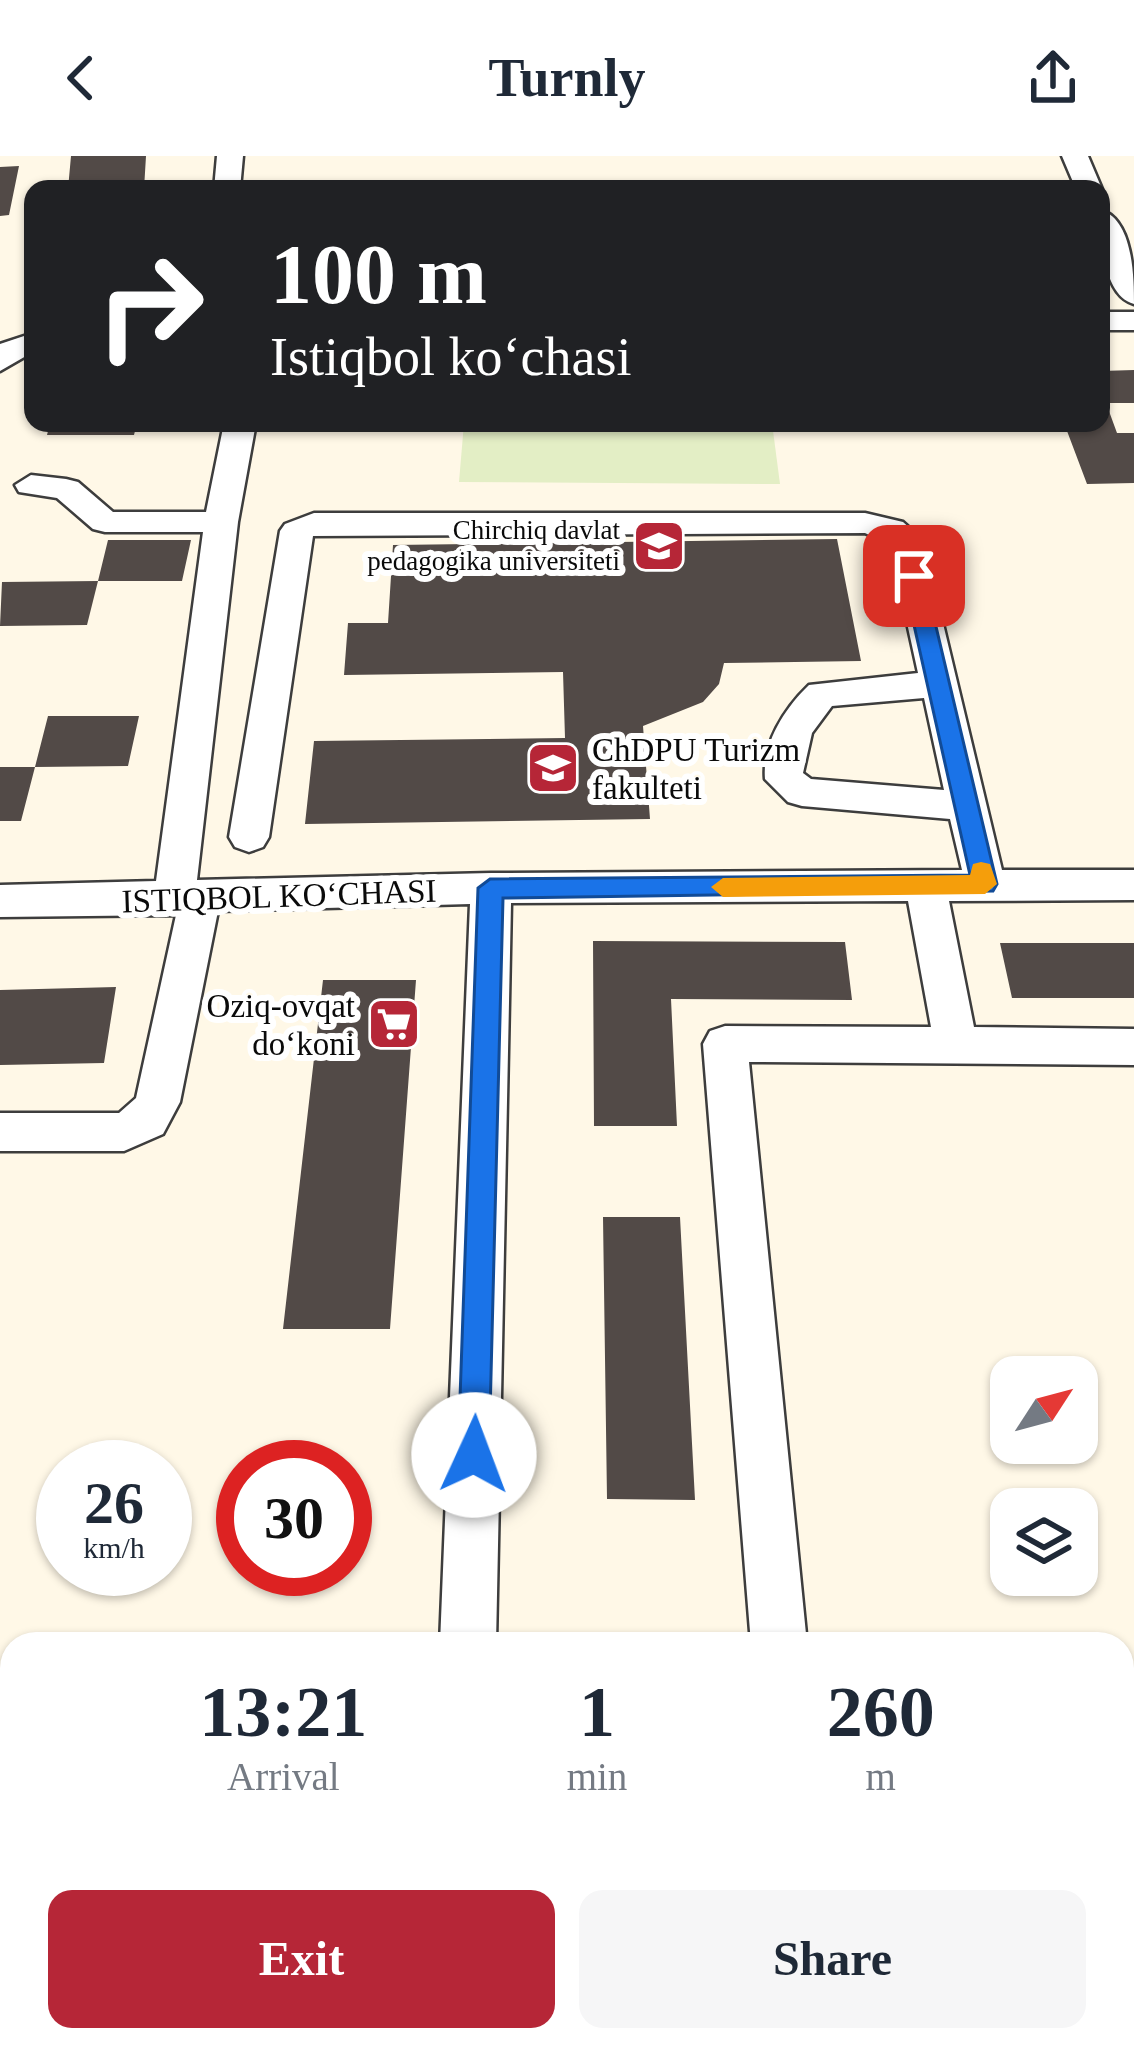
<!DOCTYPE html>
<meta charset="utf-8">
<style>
body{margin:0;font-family:"Times New Roman",serif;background:#f6f6f7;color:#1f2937;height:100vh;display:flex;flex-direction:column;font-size:45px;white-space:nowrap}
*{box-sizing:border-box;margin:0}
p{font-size:39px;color:#747a83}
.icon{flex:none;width:66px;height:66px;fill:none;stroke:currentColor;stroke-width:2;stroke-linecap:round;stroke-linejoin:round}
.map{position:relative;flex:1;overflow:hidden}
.drawer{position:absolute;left:0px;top:1476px;width:1134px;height:420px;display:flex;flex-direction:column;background:#fff;border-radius:36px 36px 0 0;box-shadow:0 3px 9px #0004}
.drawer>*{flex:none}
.banner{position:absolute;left:24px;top:24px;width:1086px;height:252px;border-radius:24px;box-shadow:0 3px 9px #0004;background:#202124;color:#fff;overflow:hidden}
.needle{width:78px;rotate:54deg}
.controls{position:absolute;left:990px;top:1200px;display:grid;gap:24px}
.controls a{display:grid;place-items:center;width:108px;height:108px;border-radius:24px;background:#fff;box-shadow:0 3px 9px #0004;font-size:60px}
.speed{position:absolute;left:36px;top:1284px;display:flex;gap:24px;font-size:60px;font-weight:700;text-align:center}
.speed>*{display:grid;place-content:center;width:156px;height:156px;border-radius:50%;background:#fff;box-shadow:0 3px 9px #0004;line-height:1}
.speed small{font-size:30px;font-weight:400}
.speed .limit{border:18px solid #d22;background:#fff;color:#111}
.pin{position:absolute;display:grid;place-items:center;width:102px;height:102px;color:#fff;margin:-51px;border-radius:24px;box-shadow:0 6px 18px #0006}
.me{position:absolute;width:132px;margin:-66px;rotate:2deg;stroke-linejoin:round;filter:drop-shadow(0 0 9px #0008)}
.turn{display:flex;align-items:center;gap:42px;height:252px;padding:0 48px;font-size:54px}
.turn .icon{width:156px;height:156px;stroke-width:2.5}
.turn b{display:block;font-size:84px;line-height:102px}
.eta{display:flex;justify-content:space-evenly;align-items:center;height:204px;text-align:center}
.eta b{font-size:72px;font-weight:700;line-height:84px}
.button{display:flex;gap:24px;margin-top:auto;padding:24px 48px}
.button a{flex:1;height:138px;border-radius:24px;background:#b62637;color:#fff;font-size:48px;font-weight:700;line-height:138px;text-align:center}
.button a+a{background:#f6f6f7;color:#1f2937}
header{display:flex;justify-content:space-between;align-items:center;height:156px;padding:0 48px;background:#fff;font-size:54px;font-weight:700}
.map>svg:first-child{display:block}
.pitch{fill:#e3eec5}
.building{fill:#524a47}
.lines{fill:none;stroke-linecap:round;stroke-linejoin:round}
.minor-casing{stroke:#3d3d3d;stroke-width:5}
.minor{fill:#fff;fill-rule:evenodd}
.route{fill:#1a73e8;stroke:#114b97;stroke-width:3}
.slow{fill:#f59e0b}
.labels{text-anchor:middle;stroke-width:12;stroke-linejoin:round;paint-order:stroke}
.far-poi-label{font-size:27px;fill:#0a0a0a;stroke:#fff;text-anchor:end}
.poi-label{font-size:33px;fill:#0a0a0a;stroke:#fff;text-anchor:start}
.street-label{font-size:33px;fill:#0a0a0a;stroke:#fff}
</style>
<header><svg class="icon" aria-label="back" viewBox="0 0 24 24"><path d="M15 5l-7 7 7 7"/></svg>Turnly<svg class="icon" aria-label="share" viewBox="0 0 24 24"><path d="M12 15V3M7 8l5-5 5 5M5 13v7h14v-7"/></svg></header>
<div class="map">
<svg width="1134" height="1896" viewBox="0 0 1134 1896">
<rect width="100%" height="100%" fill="#fff8e7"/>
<path class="pitch" d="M 464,267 L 772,267 L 780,328 L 459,326 Z"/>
<path class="building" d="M 71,0 L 146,0 L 144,33 L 68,33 Z
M 19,10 L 9,59 L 0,60 L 0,11 Z
M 1134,214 L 1134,247 L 1106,247 L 1117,277 L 1134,277 L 1134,327 L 1087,328 L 1064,267 L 1101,267 L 1101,215 Z
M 50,267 L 137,267 L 134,279 L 47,279 Z
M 837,383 L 861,505 L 724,507 L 719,528 L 703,546 L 643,570 L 650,663 L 305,668 L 314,585 L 565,582 L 563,516 L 344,519 L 348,467 L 388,467 L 393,389 Z
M 108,384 L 191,384 L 182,425 L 98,425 L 87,469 L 0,470 L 2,426 L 98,425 Z
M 48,560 L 139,560 L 128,610 L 35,611 Z
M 0,611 L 35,611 L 21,665 L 0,665 Z
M 593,785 L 845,786 L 852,844 L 671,843 L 677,970 L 594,970 Z
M 1000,787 L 1134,787 L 1134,842 L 1012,842 Z
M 323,824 L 416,824 L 390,1173 L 283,1173 Z
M 116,831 L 104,907 L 0,909 L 0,834 Z
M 603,1061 L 680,1061 L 695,1344 L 607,1343 Z
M 0,1620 L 12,1622 L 12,1769 L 0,1767 Z
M 1122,1668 L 1134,1668 L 1134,1828 L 1122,1828 Z"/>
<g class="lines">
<g class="minor-casing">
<path id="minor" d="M 217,0 L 243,0 L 240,33 L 214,33 Z
M 1062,0 L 1088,0 L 1102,33 L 1101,35 L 1076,33 Z
M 1101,54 C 1133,64 1134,120 1134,148 C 1102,139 1101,81 1101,54 Z
M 1101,156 L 1134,156 L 1134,174 L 1101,174 Z
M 33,177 L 33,196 L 0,215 L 0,188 Z
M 224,267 L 256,267 L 238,366 L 197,724 L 491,717 L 962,714 L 950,663 L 802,650 L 788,646 L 765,623 C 762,588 784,553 809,529 L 918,517 L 890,389 L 865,377 L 313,380 L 269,681 L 263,691 L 249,696 L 235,691 L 229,681 L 280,375 L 285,368 L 314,357 L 865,357 L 903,366 L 923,384 L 1002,714 L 1134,714 L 1134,744 L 949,745 L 974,871 L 1134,873 L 1134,909 L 749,906 L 807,1488 L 751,1488 L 703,888 L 710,875 L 725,870 L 931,871 L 908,745 L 511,747 L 496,1488 L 440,1488 L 470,748 L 218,755 L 180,946 L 163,978 L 124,995 L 0,995 L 0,957 L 119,957 L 136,942 L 176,759 L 0,761 L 0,729 L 156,725 L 203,376 L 105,376 L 93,373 L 57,342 L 19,336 L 15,329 L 31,319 L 66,323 L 78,326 L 113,356 L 206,356 ZM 924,542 L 944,634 L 811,623 L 803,617 L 812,577 L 832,550 Z
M 1122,1593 L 1134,1593 L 1134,1651 L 1122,1651 Z
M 425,1884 L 489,1884 L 488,1896 L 424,1896 Z
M 966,1884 L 1030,1884 L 1032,1896 L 968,1896 Z"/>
</g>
<use href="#minor" class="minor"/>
</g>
<path class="route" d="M 914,414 L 924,420 L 997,728 L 993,735 L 503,742 L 489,1299 L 485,1310 L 474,1314 L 463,1310 L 458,1299 L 478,732 L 490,723 L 970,719 L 903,420 Z"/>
<path class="slow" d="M 981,706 L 990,708 L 997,728 L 985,738 L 723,741 L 711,731 L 723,722 L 970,719 L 973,708 Z"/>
<defs>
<g id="university-square" transform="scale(2.7)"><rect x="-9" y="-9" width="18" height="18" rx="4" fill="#b62637" stroke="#fff"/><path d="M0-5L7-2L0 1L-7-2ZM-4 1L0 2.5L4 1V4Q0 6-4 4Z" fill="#fff"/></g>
<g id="supermarket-square" transform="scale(2.7)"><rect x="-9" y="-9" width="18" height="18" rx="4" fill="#b62637" stroke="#fff"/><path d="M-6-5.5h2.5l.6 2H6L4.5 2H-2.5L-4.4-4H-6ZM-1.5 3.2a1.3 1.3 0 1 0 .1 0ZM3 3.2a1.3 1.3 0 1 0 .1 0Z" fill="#fff"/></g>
</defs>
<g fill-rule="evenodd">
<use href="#university-square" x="659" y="390"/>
<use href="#university-square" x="553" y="612"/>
<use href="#supermarket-square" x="394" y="868"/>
</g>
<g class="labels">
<g class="far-poi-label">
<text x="620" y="383">Chirchiq davlat<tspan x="620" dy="31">pedagogika universiteti</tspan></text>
</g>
<g class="poi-label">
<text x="592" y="605">ChDPU Turizm<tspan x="592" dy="38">fakulteti</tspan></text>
<text x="355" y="861" text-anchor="end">Oziq-ovqat<tspan x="355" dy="38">do‘koni</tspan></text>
</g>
<g class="street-label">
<text transform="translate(279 739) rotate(-2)" y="12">ISTIQBOL KO‘CHASI</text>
</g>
</g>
</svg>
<div class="controls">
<a><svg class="needle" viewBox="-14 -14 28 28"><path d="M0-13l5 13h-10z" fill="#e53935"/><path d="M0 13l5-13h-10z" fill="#747a83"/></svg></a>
<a><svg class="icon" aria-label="layers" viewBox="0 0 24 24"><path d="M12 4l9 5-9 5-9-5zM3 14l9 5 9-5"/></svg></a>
</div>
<div class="speed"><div>26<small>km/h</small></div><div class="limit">30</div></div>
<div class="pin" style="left:914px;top:420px;background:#d93025"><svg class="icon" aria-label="arrive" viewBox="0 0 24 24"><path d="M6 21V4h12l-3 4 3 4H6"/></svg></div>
<svg class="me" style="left:474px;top:1299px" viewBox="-20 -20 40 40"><circle r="19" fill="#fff"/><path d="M0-13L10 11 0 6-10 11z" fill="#1a73e8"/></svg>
<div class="banner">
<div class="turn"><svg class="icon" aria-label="right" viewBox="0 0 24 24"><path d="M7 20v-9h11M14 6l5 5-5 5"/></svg><div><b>100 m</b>Istiqbol ko‘chasi</div></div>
</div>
<section class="drawer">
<div class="eta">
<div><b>13:21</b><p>Arrival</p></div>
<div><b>1</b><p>min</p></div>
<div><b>260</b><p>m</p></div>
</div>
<div class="button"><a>Exit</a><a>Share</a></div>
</section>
</div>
